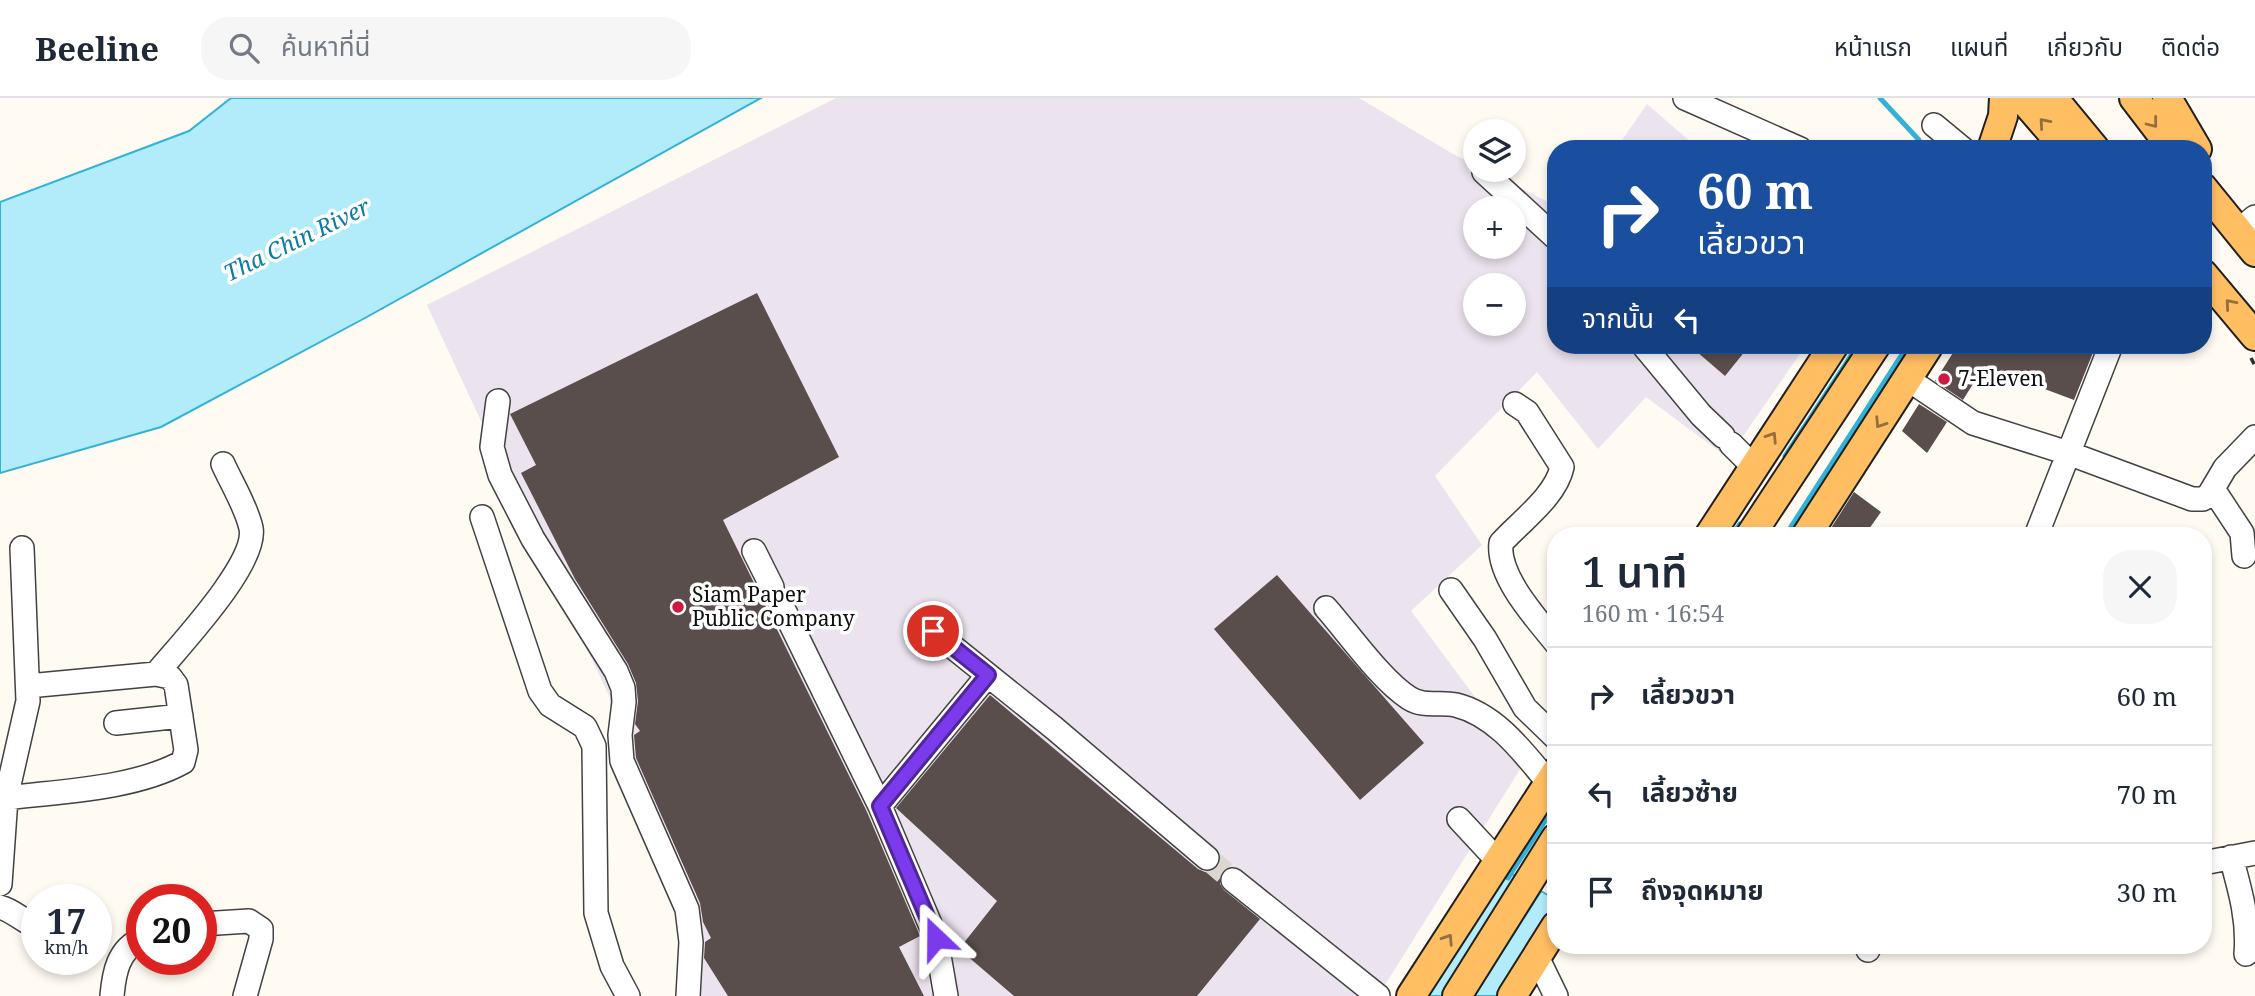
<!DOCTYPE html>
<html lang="th">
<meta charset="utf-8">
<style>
body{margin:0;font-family:"Noto Serif","Noto Sans Thai",serif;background:#f6f6f7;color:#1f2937;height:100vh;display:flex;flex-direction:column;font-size:26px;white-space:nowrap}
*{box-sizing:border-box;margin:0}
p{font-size:23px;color:#747a83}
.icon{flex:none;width:38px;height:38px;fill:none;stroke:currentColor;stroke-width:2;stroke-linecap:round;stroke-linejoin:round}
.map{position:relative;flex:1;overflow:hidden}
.sheet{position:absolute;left:1547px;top:429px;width:665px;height:427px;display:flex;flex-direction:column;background:#fff;border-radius:28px;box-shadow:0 4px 10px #0003}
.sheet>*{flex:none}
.guide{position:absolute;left:1547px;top:42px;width:665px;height:214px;border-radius:28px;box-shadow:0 4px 10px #0003;background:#1a4fa0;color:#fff;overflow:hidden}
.tools{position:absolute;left:1463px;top:21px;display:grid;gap:14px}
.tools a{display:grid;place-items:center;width:63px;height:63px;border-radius:50%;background:#fff;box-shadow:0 4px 10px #0003;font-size:35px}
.speed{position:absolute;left:21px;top:786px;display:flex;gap:14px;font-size:35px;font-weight:700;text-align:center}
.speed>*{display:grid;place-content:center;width:91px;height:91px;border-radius:50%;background:#fff;box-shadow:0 4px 10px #0003;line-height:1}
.speed small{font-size:18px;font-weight:400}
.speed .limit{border:10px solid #d22;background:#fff;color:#111}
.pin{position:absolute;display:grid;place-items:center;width:60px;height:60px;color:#fff;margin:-30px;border:4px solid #fff;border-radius:50%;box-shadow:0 2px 7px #0007}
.me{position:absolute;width:77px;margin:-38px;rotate:337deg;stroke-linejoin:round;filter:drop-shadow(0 0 5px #0008)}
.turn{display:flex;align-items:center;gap:24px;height:147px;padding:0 35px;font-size:32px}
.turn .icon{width:91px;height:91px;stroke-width:2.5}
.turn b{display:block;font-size:49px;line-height:60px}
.then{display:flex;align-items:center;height:66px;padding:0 35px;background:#0003;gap:14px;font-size:26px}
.round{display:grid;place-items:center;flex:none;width:74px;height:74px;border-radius:28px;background:#f6f6f7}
.overview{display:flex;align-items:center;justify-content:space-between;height:119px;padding:0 35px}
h1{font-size:42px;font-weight:600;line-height:52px}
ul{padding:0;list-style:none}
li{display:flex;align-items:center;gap:21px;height:98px;padding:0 35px;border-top:2px solid #e0e1e3}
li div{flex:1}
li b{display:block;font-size:26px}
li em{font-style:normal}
header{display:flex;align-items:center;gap:42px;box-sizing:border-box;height:98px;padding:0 35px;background:#fff;border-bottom:2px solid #e0e1e3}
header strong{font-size:33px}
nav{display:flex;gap:38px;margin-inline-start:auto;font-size:24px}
.search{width:490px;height:63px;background:#f6f6f7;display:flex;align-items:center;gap:18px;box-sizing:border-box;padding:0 24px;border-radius:28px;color:#747a83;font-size:26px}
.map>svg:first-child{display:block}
.industrial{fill:#ebe3ee;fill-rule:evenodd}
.water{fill:#b2ecfb;stroke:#32b2d9;stroke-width:2}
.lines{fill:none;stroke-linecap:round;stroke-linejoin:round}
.stream{stroke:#32b2d9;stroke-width:5}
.building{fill:#594e4b}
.minor-tunnel{stroke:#dbd7d0;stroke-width:23;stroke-dasharray:23 11;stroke-linecap:butt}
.minor-casing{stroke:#424242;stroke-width:26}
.major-casing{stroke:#202020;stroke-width:32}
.path{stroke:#313131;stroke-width:3.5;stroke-dasharray:7 3.5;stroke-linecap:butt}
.minor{stroke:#fff;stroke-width:23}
.major{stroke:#ffbe62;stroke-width:28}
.oneway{stroke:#936f3d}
.route-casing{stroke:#51269a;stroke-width:18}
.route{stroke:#7c3aed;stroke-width:12}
.poi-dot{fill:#cc1a41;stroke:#fff;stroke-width:2.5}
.labels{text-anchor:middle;stroke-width:7;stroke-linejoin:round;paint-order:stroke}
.poi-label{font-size:21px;fill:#0f0f0f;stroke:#fff;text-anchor:start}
.water-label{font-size:23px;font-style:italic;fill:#0d7ca5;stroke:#fff}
</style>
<header>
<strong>Beeline</strong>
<div class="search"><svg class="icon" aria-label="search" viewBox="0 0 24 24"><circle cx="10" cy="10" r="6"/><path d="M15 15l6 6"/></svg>ค้นหาที่นี่</div>
<nav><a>หน้าแรก</a><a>แผนที่</a><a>เกี่ยวกับ</a><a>ติดต่อ</a></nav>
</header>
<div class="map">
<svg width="2255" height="898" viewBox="0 0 2255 898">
<rect width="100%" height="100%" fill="#fffaf2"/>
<path class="industrial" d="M 836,0 L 1359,0 L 1453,56 L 1556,108 L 1556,247 L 1806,247 L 1728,360 L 1646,299 L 1598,351 L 1537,274 L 1435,378 L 1482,447 L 1411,513 L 1524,665 L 1378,898 L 686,898 L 689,826 L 615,680 L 610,600 L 427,207 ZM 1475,110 L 1514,110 L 1514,149 L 1475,149 ZM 1475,187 L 1514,187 L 1514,226 L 1475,226 Z
M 1647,6 L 1699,51 L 1616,51 Z"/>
<path class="water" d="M 231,0 L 761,0 L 365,220 L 161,329 L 0,375 L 0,104 L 189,33 Z
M 1502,772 L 1517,778 L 1446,898 L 1421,898 Z
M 1541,793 L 1556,802 L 1556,810 L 1498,898 L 1474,898 Z"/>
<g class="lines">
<path class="stream" d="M 1880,0 L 1919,42 L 1920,51
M 1785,358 L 1858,247
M 1732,438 L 1740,426
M 1785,438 L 1908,247
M 1508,780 L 1556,706
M 1550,804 L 1556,795"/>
</g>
<path class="building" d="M 757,195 L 839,359 L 723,422 L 867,714 L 920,838 L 899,849 L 924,898 L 728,898 L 704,860 L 705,844 L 711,840 L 703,824 L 700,805 L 636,660 L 634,637 L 640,633 L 635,626 L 638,603 L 636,585 L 628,566 L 575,481 L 521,375 L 536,367 L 510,316 Z
M 1689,247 L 1750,247 L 1725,278 Z
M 1958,247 L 2096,247 L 2074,302 L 1984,268 L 1963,302 L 1935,283 Z
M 1919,306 L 1947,324 L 1927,355 L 1902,333 Z
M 1854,394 L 1881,414 L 1864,438 L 1826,438 Z
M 1277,477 L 1424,645 L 1360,702 L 1214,531 Z
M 990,597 L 1198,771 L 1205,774 L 1213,772 L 1220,778 L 1220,786 L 1224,792 L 1260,821 L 1197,898 L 1014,898 L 959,851 L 997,803 L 896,710 Z"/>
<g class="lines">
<path class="minor-tunnel" d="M 1207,760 L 1233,782"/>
<g class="minor-casing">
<path id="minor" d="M 1685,0 L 1800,51
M 1934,27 L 1963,51
M 1484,74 L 1556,140
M 2238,133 L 2255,119
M 1643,247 L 1701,317 L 1723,338
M 1909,282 L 1973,325 L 2068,355 L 2192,401 L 2203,401 L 2209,397 L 2225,370 L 2255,339
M 498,303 L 492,349 L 500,377 L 533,441 L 616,573 L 623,590 L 624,604 L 620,637 L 622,663 L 687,811 L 691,844 L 688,898
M 1515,306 L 1527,314 L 1562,369 C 1556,398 1521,423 1501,445 C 1497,478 1536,520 1556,545
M 1731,346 L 1753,368
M 2213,391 L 2242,435 L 2244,458
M 482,419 L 540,593 L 550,607 L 585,629 L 594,648 L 596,815 L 612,868 L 628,898
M 2036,438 L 2111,247
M 754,453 L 772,489
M 1451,492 L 1485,541 L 1525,610 L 1556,640
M 781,506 L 880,708 L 988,577
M 1326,510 C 1349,536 1381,582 1409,600 C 1425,610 1439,603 1456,607 C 1496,617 1523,654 1548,684
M 933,533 L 1054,630 L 1207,760
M 156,576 C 179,548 258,465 251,430 C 246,408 232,386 223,366
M 116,625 L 181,618
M 6,700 C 62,693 134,691 183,664 L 186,652 L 176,587 L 170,579 L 156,576 L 28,588
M 880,708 L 936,840 L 946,898
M 1459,721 L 1498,763
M 2231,759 C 2240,792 2249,822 2246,856
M 2203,765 L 2255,755
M 1233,782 L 1378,898
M 0,786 L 6,700 L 28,603 L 22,450
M 0,809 C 15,813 24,825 37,828
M 201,826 L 249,823 L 261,831 L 261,841 L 245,898
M 1866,847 L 1868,852
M 1537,859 L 1556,898
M 112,898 C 114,875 118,851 142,841"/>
</g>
<g class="major-casing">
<path id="major" d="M 2022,0 L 2066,51
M 2053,0 L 2095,51
M 2134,0 L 2173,51
M 2167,0 L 2197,51
M 1992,51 L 2003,18 L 2004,0
M 2203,90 L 2255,154
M 2203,176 L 2255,238
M 1709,438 L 1834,247
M 1750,438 L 1876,247
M 1806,438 L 1929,247
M 1411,898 L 1556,674
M 1457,898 L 1556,740
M 1512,898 L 1556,828"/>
</g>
<path class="path" d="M 2251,260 L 2255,268"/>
<use href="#minor" class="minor"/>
<use href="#major" class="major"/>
</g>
<defs><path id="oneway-chevron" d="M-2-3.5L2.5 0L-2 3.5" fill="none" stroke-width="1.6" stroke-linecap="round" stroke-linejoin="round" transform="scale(1.75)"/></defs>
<g class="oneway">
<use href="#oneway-chevron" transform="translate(2044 25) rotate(-131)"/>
<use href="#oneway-chevron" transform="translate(2153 25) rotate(52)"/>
<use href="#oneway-chevron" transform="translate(2230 206) rotate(-131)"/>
<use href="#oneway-chevron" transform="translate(1880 325) rotate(123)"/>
<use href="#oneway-chevron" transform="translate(1772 339) rotate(-57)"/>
<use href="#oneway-chevron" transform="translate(1448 841) rotate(-57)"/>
</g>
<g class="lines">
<g class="route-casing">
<path id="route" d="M 933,533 L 988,577 L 880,708 L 936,840"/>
</g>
<use href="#route" class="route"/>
</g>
<g class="poi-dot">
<circle cx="1944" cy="281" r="7"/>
<circle cx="678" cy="509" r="7"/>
</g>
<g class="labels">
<g class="poi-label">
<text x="1958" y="288">7-Eleven</text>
<text x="692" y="504">Siam Paper<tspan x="692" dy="24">Public Company</tspan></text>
</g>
<g class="water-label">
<text transform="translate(297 142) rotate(-26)" y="8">Tha Chin River</text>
</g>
</g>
</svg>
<div class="tools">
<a><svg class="icon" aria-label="layers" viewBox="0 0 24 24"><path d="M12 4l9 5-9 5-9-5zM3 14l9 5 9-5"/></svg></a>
<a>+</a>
<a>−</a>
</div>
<div class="speed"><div>17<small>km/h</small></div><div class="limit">20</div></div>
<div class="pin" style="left:933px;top:533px;background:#d93025"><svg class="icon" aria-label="arrive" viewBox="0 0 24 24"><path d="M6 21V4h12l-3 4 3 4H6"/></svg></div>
<svg class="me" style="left:936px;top:840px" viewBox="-20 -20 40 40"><path d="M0-17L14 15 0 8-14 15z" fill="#7c3aed" stroke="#fff" stroke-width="4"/></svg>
<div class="guide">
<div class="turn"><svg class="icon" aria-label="right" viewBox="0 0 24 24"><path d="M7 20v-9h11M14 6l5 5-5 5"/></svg><div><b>60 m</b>เลี้ยวขวา</div></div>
<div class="then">จากนั้น<svg class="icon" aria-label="left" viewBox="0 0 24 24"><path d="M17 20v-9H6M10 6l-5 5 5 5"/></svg></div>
</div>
<section class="sheet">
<div class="overview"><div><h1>1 นาที</h1><p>160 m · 16:54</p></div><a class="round"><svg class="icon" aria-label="close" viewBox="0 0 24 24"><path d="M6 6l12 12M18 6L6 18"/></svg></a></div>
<ul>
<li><svg class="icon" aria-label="right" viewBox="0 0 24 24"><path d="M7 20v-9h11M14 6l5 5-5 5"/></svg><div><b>เลี้ยวขวา</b></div><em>60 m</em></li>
<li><svg class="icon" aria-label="left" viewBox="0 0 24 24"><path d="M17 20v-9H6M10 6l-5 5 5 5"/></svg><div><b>เลี้ยวซ้าย</b></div><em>70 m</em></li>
<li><svg class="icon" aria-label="arrive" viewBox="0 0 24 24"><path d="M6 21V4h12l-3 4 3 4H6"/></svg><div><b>ถึงจุดหมาย</b></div><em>30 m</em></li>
</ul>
</section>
</div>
